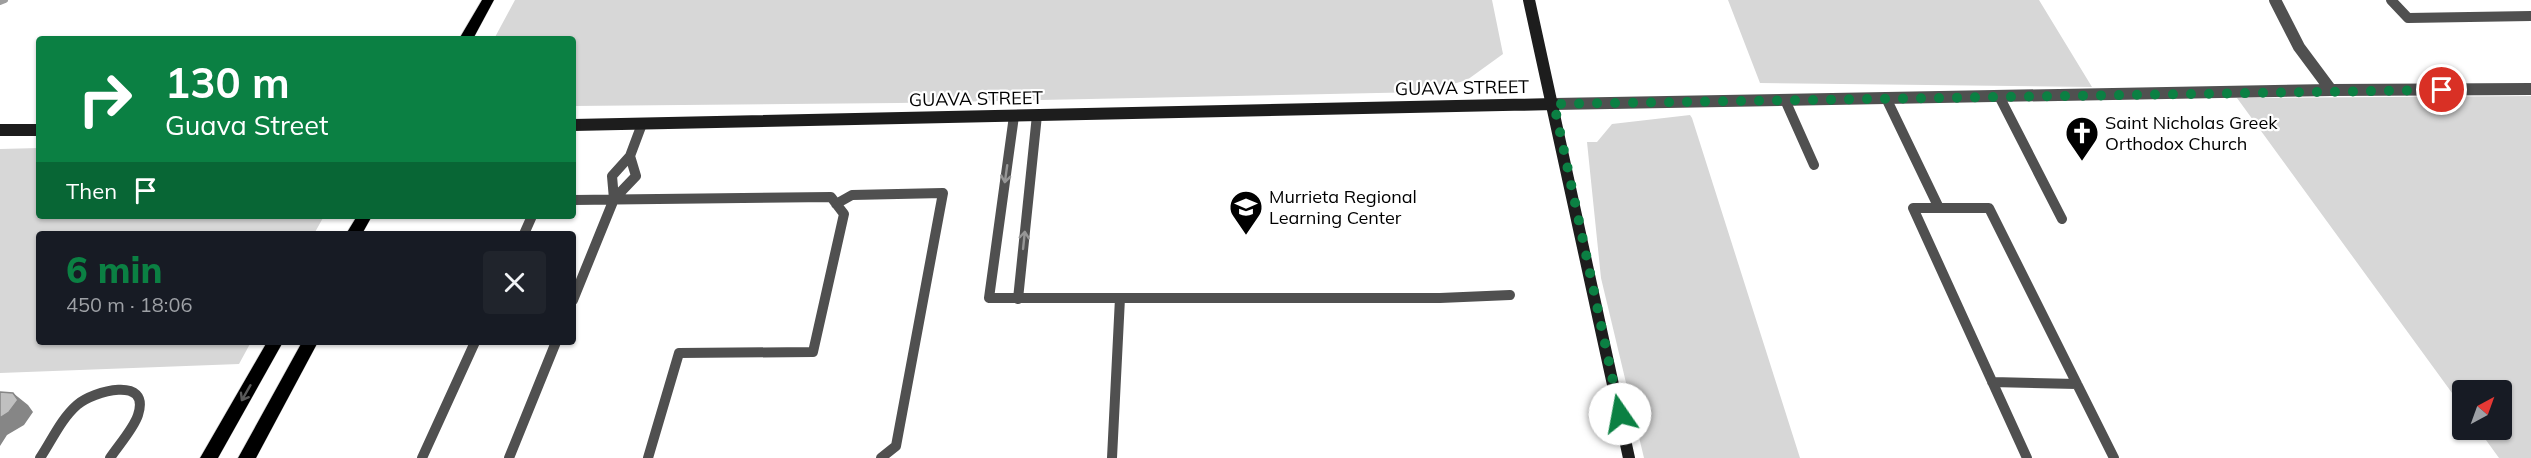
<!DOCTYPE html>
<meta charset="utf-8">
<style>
body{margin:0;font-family:Mulish,sans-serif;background:#20242c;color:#f1f3f6;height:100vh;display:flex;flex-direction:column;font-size:22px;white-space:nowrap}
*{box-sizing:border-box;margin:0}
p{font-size:20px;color:#9ea1a6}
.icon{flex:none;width:33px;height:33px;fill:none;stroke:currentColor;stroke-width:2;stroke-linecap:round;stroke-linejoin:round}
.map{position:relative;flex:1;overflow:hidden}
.panel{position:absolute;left:36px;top:231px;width:540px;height:114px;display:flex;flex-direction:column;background:#171b24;border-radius:6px;box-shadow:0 2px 4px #0004}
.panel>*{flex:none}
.guide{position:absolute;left:36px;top:36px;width:540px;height:183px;border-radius:6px;box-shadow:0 2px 4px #0004;background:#0b8043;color:#fff;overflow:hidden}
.needle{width:39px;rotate:41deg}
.tools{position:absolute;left:2452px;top:380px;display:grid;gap:12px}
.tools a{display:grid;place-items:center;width:60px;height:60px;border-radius:6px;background:#171b24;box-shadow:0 2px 4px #0004;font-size:30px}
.pin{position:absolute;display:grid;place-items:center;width:51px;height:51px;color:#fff;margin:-26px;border:3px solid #fff;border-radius:50%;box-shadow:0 2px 6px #0007}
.me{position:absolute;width:66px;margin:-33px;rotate:348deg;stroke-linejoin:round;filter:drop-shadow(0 0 4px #0008)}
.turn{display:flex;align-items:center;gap:21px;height:126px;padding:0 30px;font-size:27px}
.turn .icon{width:78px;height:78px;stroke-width:2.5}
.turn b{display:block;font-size:42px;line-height:51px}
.then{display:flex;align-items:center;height:57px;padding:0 30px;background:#0003;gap:12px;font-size:22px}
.round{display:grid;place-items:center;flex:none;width:63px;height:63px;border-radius:6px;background:#20242c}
.head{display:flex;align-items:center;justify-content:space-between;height:102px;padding:0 30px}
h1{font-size:36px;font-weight:800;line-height:45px;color:#0b8043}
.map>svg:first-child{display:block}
.green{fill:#d7d7d7}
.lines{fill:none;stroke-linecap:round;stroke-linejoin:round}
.stream{stroke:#9e9e9e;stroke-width:6}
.primary-casing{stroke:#dbdbdb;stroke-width:1}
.lane{stroke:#505050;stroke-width:10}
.street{stroke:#505050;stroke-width:12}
.secondary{stroke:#1d1d1d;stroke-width:12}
.primary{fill:#000;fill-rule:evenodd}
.shaded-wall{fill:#868686}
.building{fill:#c0c0c0;stroke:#868686;stroke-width:1.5}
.oneway{stroke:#969696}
.oneway2{stroke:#595959}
.route{stroke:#0b8043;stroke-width:10;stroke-dasharray:0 18}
.labels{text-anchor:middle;stroke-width:4.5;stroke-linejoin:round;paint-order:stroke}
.street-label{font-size:18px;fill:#000;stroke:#fff}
.poi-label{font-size:18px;fill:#000;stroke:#fff;text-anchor:start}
</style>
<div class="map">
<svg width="2531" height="458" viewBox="0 0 2531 458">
<rect width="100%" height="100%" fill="#fff"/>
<path class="green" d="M 515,0 L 1492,0 L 1503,54 L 1467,80 L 1425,92 L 898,103 L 573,106 L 573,39 L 494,39 Z
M 1728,0 L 2039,0 L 2092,87 L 1760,83 Z
M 2531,96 L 2531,458 L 2499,458 L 2478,429 L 2502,429 L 2502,390 L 2463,390 L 2463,408 L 2237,98 Z
M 1690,115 L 1692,118 L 1800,458 L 1644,458 L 1601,278 L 1587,142 L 1597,142 L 1612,124 Z
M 39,148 L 39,216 L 324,216 L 314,234 L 39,234 L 39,342 L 251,342 L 239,364 L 0,373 L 0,149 Z"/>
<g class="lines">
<path class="stream" d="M 0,2 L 5,0"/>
<g class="primary-casing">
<path id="primary" d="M 482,0 L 494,0 L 473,39 L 459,39 Z
M 357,216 L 372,216 L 362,234 L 346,234 Z
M 267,342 L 283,342 L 218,458 L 200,458 Z
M 302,342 L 318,342 L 256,458 L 238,458 Z"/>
</g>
<path class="lane" d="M 2391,0 L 2408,18 L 2531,16
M 1999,96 L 2062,219
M 1886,98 L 1939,208
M 1785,100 L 1814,165
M 1014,116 L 989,298 L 1440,298 L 1510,295
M 614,199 L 612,176 L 630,156 L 642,124
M 573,200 L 831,197 L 844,214 L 813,352 L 679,353 L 648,458
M 836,204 L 852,195 L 943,193 L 896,446 L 881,458
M 524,234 L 532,216
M 1018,299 L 1037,115
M 573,300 L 614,199 L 636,176 L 630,156
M 1992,382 L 2077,384
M 40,458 C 52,440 61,419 77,405 C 93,391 151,375 138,415 C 134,428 118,446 110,458
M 422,458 L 475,342
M 509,458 L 556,342
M 1112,458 L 1120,298
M 2027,458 L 1913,208 L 1989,208 L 2114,458"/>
<path class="street" d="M 2275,0 L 2299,47 L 2331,90
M 1554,104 L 2331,90 L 2531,89"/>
<path class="secondary" d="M 1529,0 L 1629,458
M 573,125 L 1554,104
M 0,130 L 39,130"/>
<use href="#primary" class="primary"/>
</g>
<path class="shaded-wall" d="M 13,393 L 28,405 L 33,412 L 24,425 L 7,435 L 0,446 L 0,418 Z"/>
<path class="building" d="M 0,392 L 13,393 L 18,400 L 9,412 L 0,418 Z"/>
<defs><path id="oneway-shaft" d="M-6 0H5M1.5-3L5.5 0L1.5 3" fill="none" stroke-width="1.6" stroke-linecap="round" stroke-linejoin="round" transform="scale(1.5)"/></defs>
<g class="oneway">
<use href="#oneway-shaft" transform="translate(1006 174) rotate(98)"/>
<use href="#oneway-shaft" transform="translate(1024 240) rotate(-84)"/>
</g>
<use class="oneway2" href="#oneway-shaft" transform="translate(246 393) rotate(120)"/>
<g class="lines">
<path class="route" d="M 1620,414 L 1554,104 L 2442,90"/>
</g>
<defs>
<g id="church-pin" transform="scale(1.725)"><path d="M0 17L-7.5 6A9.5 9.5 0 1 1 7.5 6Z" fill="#000" stroke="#fff"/><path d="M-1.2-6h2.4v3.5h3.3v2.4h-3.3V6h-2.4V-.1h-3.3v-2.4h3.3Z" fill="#fff"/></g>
<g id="school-pin" transform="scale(1.725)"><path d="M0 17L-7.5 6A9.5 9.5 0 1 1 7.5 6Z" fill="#000" stroke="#fff"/><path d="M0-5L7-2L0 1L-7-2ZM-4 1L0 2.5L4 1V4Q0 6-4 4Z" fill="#fff"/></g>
</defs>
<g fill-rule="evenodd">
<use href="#church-pin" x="2082" y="133"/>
<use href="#school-pin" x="1246" y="207"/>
</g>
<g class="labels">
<g class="street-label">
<text transform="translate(1462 88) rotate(-1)" y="6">GUAVA STREET</text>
<text transform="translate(976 99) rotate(-1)" y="6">GUAVA STREET</text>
</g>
<g class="poi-label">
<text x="2105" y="129">Saint Nicholas Greek<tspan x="2105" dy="21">Orthodox Church</tspan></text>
<text x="1269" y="203">Murrieta Regional<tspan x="1269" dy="21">Learning Center</tspan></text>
</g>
</g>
</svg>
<div class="tools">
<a><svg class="needle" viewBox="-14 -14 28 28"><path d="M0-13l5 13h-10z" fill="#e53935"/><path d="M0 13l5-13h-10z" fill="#9ea1a6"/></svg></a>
</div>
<div class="pin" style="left:2442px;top:90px;background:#d93025"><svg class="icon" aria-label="arrive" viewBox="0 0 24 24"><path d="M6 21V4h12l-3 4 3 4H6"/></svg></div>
<svg class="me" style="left:1620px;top:414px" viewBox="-20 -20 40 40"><circle r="19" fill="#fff"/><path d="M0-13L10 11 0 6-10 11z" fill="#0b8043"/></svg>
<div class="guide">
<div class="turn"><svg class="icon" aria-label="right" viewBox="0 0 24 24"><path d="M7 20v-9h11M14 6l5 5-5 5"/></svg><div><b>130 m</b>Guava Street</div></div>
<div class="then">Then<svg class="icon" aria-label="arrive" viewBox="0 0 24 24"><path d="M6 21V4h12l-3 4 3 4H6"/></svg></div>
</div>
<section class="panel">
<div class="head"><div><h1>6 min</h1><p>450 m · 18:06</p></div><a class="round"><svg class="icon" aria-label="close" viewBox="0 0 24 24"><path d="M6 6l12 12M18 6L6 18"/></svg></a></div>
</section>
</div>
